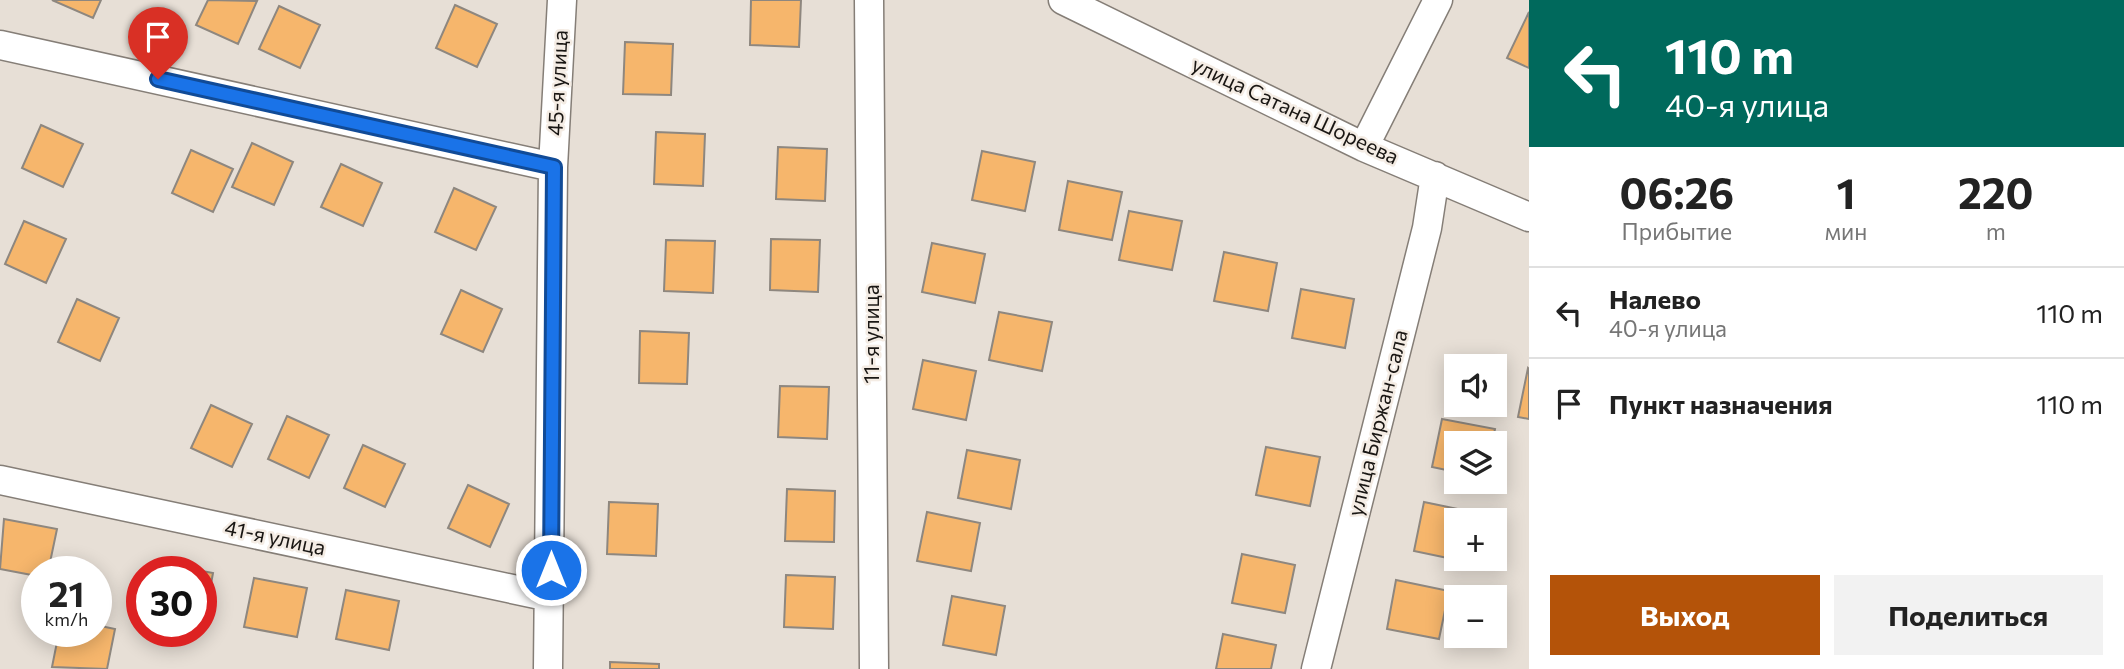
<!DOCTYPE html>
<html lang="ru">
<meta charset="utf-8">
<style>
body{margin:0;font-family:Commissioner,sans-serif;background:#f2f2f2;color:#222;height:100vh;display:flex;flex-direction:column;font-size:26px;white-space:nowrap}
*{box-sizing:border-box;margin:0}
p{font-size:23px;color:#767676}
.icon{flex:none;width:38px;height:38px;fill:none;stroke:currentColor;stroke-width:2;stroke-linecap:round;stroke-linejoin:round}
.map{position:relative;flex:1;overflow:hidden}
.drawer{display:flex;flex-direction:column;background:#fff;width:595px}
.drawer>*{flex:none}
.hud{background:#00695c;color:#fff;overflow:hidden}
.buttons{position:absolute;left:1444px;top:354px;display:grid;gap:14px}
.buttons a{display:grid;place-items:center;width:63px;height:63px;border-radius:0px;background:#fff;box-shadow:0 4px 18px #0003;font-size:35px}
.speed{position:absolute;left:21px;top:556px;display:flex;gap:14px;font-size:35px;font-weight:700;text-align:center}
.speed>*{display:grid;place-content:center;width:91px;height:91px;border-radius:50%;background:#fff;box-shadow:0 4px 18px #0003;line-height:1}
.speed small{font-size:18px;font-weight:400}
.speed .limit{border:10px solid #d22;background:#fff;color:#111}
.pin{position:absolute;display:grid;place-items:center;width:60px;height:60px;color:#fff;margin:-72px -30px;border-radius:50% 50% 50% 0;rotate:-45deg;box-shadow:0 0 7px #0007}
.pin .icon{rotate:45deg}
.me{position:absolute;width:77px;margin:-38px;rotate:0deg;stroke-linejoin:round;filter:drop-shadow(0 0 5px #0008)}
.turn{display:flex;align-items:center;gap:24px;height:147px;padding:0 21px;font-size:32px}
.turn .icon{width:91px;height:91px;stroke-width:2.5}
.turn b{display:block;font-size:49px;line-height:60px}
.eta{display:flex;justify-content:space-evenly;align-items:center;height:119px;text-align:center}
.eta b{font-size:42px;font-weight:700;line-height:49px}
.button{display:flex;gap:14px;margin-top:auto;padding:14px 21px}
.button a{flex:1;height:80px;border-radius:0px;background:#b45309;color:#fff;font-size:28px;font-weight:700;line-height:80px;text-align:center}
.button a+a{background:#f2f2f2;color:#222}
ul{padding:0;list-style:none}
li{display:flex;align-items:center;gap:21px;height:91px;padding:0 21px;border-top:2px solid #e0e0e0}
li div{flex:1}
li b{display:block;font-size:26px}
li em{font-style:normal}
main{display:flex;flex:1;min-height:0}
.map>svg:first-child{display:block}
.building{fill:#f6b66c;stroke:#8e877f;stroke-width:2}
.lines{fill:none;stroke-linecap:round;stroke-linejoin:round}
.street-casing{stroke:#857e77;stroke-width:31}
.street{stroke:#fff;stroke-width:28}
.route-casing{stroke:#114b97;stroke-width:18}
.route{stroke:#1a73e8;stroke-width:12}
.labels{text-anchor:middle;stroke-width:5;stroke-linejoin:round;paint-order:stroke}
.street-label{font-size:21px;fill:#191613;stroke:#f4ece4}
</style>
<main>
<div class="map">
<svg width="1529" height="669" viewBox="0 0 1529 669">
<rect width="100%" height="100%" fill="#e7dfd6"/>
<path class="building" d="M 52,0 L 101,0 L 93,18 Z
M 208,0 L 257,1 L 238,44 L 196,25 Z
M 751,0 L 801,0 L 799,47 L 750,45 Z
M 455,5 L 497,24 L 477,67 L 436,48 Z
M 279,6 L 320,25 L 300,68 L 259,49 Z
M 1529,12 L 1529,68 L 1507,58 Z
M 625,42 L 673,44 L 671,95 L 623,94 Z
M 41,125 L 83,144 L 63,187 L 22,168 Z
M 656,132 L 705,134 L 703,186 L 654,184 Z
M 252,143 L 293,162 L 274,205 L 232,187 Z
M 778,147 L 827,149 L 825,201 L 776,199 Z
M 191,150 L 233,169 L 213,212 L 172,193 Z
M 982,151 L 1035,162 L 1025,211 L 972,200 Z
M 341,164 L 382,183 L 363,226 L 321,207 Z
M 1068,181 L 1122,192 L 1112,240 L 1059,230 Z
M 454,188 L 496,207 L 476,250 L 435,232 Z
M 1129,211 L 1182,221 L 1172,270 L 1119,260 Z
M 24,221 L 66,239 L 46,283 L 5,264 Z
M 771,239 L 820,240 L 818,292 L 770,290 Z
M 666,240 L 715,241 L 713,293 L 664,291 Z
M 932,243 L 985,254 L 975,303 L 922,292 Z
M 1224,252 L 1277,263 L 1268,311 L 1214,301 Z
M 1301,289 L 1354,299 L 1345,348 L 1292,338 Z
M 461,290 L 502,309 L 483,352 L 441,334 Z
M 77,299 L 119,318 L 100,361 L 58,342 Z
M 999,312 L 1052,322 L 1042,371 L 989,360 Z
M 640,331 L 689,333 L 687,384 L 639,383 Z
M 923,360 L 976,371 L 966,420 L 913,409 Z
M 1528,368 L 1529,369 L 1529,419 L 1518,417 Z
M 780,386 L 829,387 L 827,439 L 778,437 Z
M 211,405 L 252,424 L 232,467 L 191,448 Z
M 287,416 L 329,435 L 309,478 L 268,459 Z
M 1442,419 L 1495,429 L 1492,443 L 1456,443 L 1456,472 L 1432,467 Z
M 363,445 L 405,464 L 385,507 L 344,488 Z
M 1266,447 L 1320,457 L 1310,506 L 1256,495 Z
M 967,450 L 1020,460 L 1011,509 L 958,498 Z
M 468,485 L 509,504 L 490,547 L 448,528 Z
M 787,489 L 835,491 L 834,542 L 785,541 Z
M 609,502 L 658,504 L 656,556 L 607,554 Z
M 1424,502 L 1477,513 L 1476,520 L 1456,520 L 1456,558 L 1468,558 L 1467,562 L 1414,551 Z
M 927,512 L 980,523 L 971,571 L 917,561 Z
M 4,519 L 57,529 L 48,572 L 37,572 L 37,576 L 0,569 Z
M 1242,554 L 1295,565 L 1285,613 L 1232,603 Z
M 160,563 L 213,573 L 204,622 L 201,622 L 201,572 L 158,572 Z
M 786,575 L 835,577 L 833,629 L 784,627 Z
M 254,578 L 307,588 L 297,637 L 244,627 Z
M 1396,580 L 1449,591 L 1439,639 L 1387,629 Z
M 346,590 L 399,601 L 389,650 L 336,639 Z
M 952,596 L 1005,606 L 996,655 L 943,645 Z
M 96,625 L 115,629 L 107,669 L 52,667 L 59,632 L 96,632 Z
M 1223,634 L 1276,645 L 1271,669 L 1216,669 Z
M 610,662 L 659,664 L 659,669 L 610,669 Z"/>
<g class="lines">
<g class="street-casing">
<path id="street" d="M 869,0 L 874,669
M 1063,0 L 1364,147 L 1529,217
M 0,45 L 553,167
M 1364,147 L 1438,0
M 0,480 L 550,597
M 548,669 L 553,167 L 562,0
M 1316,669 L 1427,228 L 1435,176"/>
</g>
<use href="#street" class="street"/>
</g>
<g class="lines">
<g class="route-casing">
<path id="route" d="M 158,79 L 554,167 L 551,570"/>
</g>
<use href="#route" class="route"/>
</g>
<g class="labels">
<g class="street-label">
<text transform="translate(558 83) rotate(-87)" y="7">45-я улица</text>
<text transform="translate(1295 111) rotate(25)" y="7">улица Сатана Шореева</text>
<text transform="translate(872 334) rotate(-90)" y="7">11-я улица</text>
<text transform="translate(1378 423) rotate(-76)" y="7">улица Биржан-сала</text>
<text transform="translate(275 538) rotate(12)" y="7">41-я улица</text>
</g>
</g>
</svg>
<div class="buttons">
<a><svg class="icon" aria-label="sound" viewBox="0 0 24 24"><path d="M4 9h4l5-4v14l-5-4H4zM17 9q2 3 0 6"/></svg></a>
<a><svg class="icon" aria-label="layers" viewBox="0 0 24 24"><path d="M12 4l9 5-9 5-9-5zM3 14l9 5 9-5"/></svg></a>
<a>+</a>
<a>−</a>
</div>
<div class="speed"><div>21<small>km/h</small></div><div class="limit">30</div></div>
<div class="pin" style="left:158px;top:79px;background:#d93025"><svg class="icon" aria-label="arrive" viewBox="0 0 24 24"><path d="M6 21V4h12l-3 4 3 4H6"/></svg></div>
<svg class="me" style="left:551px;top:570px" viewBox="-20 -20 40 40"><circle r="17" fill="#1a73e8" stroke="#fff" stroke-width="3"/><path d="M0-11L8 9 0 5-8 9z" fill="#fff"/></svg>
</div>
<section class="drawer">
<div class="hud">
<div class="turn"><svg class="icon" aria-label="left" viewBox="0 0 24 24"><path d="M17 20v-9H6M10 6l-5 5 5 5"/></svg><div><b>110 m</b>40-я улица</div></div>
</div>
<div class="eta">
<div><b>06:26</b><p>Прибытие</p></div>
<div><b>1</b><p>мин</p></div>
<div><b>220</b><p>m</p></div>
</div>
<ul>
<li><svg class="icon" aria-label="left" viewBox="0 0 24 24"><path d="M17 20v-9H6M10 6l-5 5 5 5"/></svg><div><b>Налево</b><p>40-я улица</p></div><em>110 m</em></li>
<li><svg class="icon" aria-label="arrive" viewBox="0 0 24 24"><path d="M6 21V4h12l-3 4 3 4H6"/></svg><div><b>Пункт назначения</b></div><em>110 m</em></li>
</ul>
<div class="button"><a>Выход</a><a>Поделиться</a></div>
</section>
</main>
